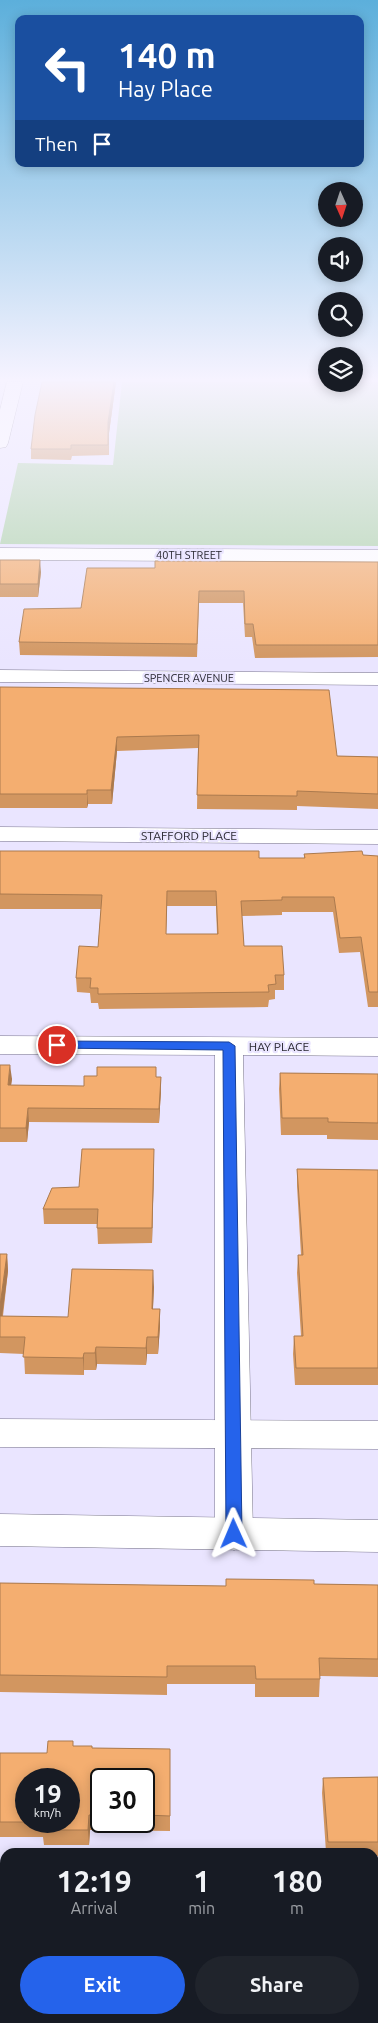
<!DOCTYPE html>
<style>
body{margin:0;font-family:Ubuntu,sans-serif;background:#20242c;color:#f1f3f6;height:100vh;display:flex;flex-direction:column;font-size:19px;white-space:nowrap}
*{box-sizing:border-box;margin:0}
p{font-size:16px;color:#9ea1a6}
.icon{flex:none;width:28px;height:28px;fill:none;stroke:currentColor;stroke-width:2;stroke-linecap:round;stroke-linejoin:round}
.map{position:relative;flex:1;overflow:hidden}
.side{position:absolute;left:0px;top:1848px;width:379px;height:176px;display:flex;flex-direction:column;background:#171b24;border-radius:15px 15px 0 0;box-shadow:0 2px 12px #0003}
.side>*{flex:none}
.top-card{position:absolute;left:15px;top:15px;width:349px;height:152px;border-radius:10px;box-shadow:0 2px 12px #0003;background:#1a4fa0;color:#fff;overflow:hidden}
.needle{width:32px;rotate:177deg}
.controls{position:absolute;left:318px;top:182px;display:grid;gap:10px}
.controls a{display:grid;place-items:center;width:45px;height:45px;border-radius:50%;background:#171b24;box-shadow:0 2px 12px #0003;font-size:25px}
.speed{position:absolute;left:15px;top:1768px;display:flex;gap:10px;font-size:25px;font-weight:700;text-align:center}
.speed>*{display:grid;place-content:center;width:65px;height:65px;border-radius:50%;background:#171b24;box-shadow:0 2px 12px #0003;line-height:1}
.speed small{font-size:12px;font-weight:400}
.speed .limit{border:2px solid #111;border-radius:8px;background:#fff;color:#111}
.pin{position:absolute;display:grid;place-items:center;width:42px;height:42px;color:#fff;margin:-21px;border:2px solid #fff;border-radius:50%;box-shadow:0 1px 5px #0007}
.me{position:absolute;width:55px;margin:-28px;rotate:359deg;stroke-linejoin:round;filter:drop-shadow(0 0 4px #0008)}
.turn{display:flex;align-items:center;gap:18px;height:105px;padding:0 20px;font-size:22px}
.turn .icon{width:65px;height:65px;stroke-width:2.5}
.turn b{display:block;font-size:35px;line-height:42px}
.then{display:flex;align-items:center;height:48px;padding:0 20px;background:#0003;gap:10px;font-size:19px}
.eta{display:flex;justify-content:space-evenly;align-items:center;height:85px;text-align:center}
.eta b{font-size:30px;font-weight:600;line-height:35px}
.action{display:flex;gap:10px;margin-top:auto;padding:10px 20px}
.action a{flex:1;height:58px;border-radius:30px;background:#2563eb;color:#fff;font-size:20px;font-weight:600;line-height:58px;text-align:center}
.action a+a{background:#20242c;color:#f1f3f6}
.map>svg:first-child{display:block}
.green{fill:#add2a9}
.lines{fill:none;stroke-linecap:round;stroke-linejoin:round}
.street-casing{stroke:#77738a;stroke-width:1}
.secondary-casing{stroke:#77738a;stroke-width:1}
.street{fill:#fff;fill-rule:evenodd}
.secondary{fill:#fff;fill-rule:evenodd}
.wall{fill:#d29660;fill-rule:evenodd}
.shaded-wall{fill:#ab7a4e}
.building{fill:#f4ae70;stroke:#ab7a4e;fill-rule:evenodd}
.route{fill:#2563eb;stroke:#184099}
.labels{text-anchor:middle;stroke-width:4.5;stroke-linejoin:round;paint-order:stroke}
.far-street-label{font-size:11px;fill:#282730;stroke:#eae5ff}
.street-label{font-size:12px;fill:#282730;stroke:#eae5ff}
</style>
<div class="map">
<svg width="378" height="2023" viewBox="0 0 378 2023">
<rect width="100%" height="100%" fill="#eae5ff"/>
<path class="green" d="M 122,382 L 378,382 L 378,546 L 0,544 L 18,463 L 113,465 Z"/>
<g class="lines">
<g class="street-casing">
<path id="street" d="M 7,382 L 23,382 L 8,443 L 6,447 L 0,448 L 0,410 Z
M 0,548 L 378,550 L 378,562 L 0,560 Z
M 0,670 L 378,673 L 378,685 L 0,682 Z
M 0,827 L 378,830 L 378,844 L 0,841 Z
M 0,1036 L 378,1038 L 378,1056 L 243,1055 L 253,1534 L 247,1545 L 234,1550 L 221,1545 L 215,1534 L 215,1055 L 0,1054 Z
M 0,1910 L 5,1910 L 5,1956 L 0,1956 Z
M 378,1915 L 378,1961 L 374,1961 L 374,1916 Z"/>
</g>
<g class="secondary-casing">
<path id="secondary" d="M 0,1419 L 378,1421 L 378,1449 L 0,1447 Z
M 0,1514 L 378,1520 L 378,1552 L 0,1546 Z"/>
</g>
<use href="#street" class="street"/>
<use href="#secondary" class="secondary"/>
</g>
<path class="wall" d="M 42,382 L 116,382 L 109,433 L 109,455 L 72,456 L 71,460 L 31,459 L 31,449 Z
M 0,560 L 41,572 L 38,597 L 0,597 Z
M 378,562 L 378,657 L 255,658 L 252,637 L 245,637 L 243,603 L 199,603 L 197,657 L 20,655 L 19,642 L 155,568 Z
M 0,687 L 337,756 L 378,757 L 378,809 L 297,806 L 297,810 L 197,809 L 198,748 L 117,751 L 112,804 L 88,804 L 87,808 L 0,808 Z
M 0,851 L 259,858 L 304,858 L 304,854 L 378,856 L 378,1007 L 368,1007 L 360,952 L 339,953 L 333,912 L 282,912 L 282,915 L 242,916 L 244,946 L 284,975 L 284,990 L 275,990 L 275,999 L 269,1000 L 268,1007 L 99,1009 L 98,1003 L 91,1003 L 90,993 L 77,992 L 76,978 L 98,947 L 101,909 L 0,909 ZM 167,906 L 216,906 L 217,934 L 166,934 Z
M 0,1065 L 12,1079 L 11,1085 L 84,1086 L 161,1077 L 161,1090 L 159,1123 L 29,1122 L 27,1142 L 0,1142 L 0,1143 Z
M 280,1073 L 378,1074 L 378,1140 L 327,1139 L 327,1135 L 281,1135 L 279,1089 Z
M 154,1164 L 152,1243 L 98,1244 L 97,1224 L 44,1224 L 43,1209 L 79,1187 Z
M 297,1169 L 378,1170 L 378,1385 L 295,1385 L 293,1354 L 294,1336 L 301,1336 L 297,1273 L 298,1255 L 301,1255 L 297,1186 Z
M 0,1254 L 7,1254 L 8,1271 L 3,1316 L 68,1317 L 154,1287 L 153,1309 L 160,1309 L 160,1326 L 158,1354 L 147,1354 L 146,1365 L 97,1364 L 96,1370 L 84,1370 L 84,1375 L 25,1374 L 24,1354 L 0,1353 Z
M 0,1583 L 226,1586 L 314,1584 L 378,1585 L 378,1677 L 320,1676 L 319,1697 L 255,1697 L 255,1684 L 167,1684 L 167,1695 L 0,1692 Z
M 73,1741 L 73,1746 L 92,1748 L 170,1749 L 170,1831 L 90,1830 L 89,1845 L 44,1845 L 43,1837 L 0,1837 L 0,1753 L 47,1753 ZM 101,1779 L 144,1779 L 144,1821 L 101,1821 Z
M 378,1777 L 378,1856 L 374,1857 L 374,1852 L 326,1852 L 322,1793 L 323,1778 Z"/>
<path class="shaded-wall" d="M 114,382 L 116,382 L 109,433 L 109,455 L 108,422 Z
M 40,560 L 41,572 L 38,597 L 38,584 Z
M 117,737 L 117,751 L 112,804 L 111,790 Z
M 87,790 L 88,804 L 87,808 Z
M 10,1065 L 12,1079 L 9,1099 L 8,1085 Z
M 161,1077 L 161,1090 L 159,1123 L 159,1109 Z
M 28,1108 L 29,1122 L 27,1142 L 26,1128 Z
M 154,1149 L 154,1164 L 152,1243 L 152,1228 Z
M 7,1254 L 8,1271 L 0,1333 L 0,1306 Z
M 153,1270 L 154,1287 L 152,1326 L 152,1309 Z
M 160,1309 L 160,1326 L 158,1354 L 158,1337 Z
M 147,1337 L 147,1354 L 146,1365 L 146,1348 Z
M 96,1347 L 97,1364 L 96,1370 L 95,1353 Z
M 84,1353 L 84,1375 L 83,1358 Z
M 89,1815 L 90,1830 L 89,1845 L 88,1830 Z"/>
<path class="building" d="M 42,382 L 114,382 L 108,422 L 108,445 L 71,445 L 71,449 L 31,449 L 35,415 Z
M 0,560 L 40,560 L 38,584 L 0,584 Z
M 155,561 L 378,562 L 378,645 L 256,645 L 253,624 L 245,624 L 244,591 L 199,591 L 197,644 L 19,642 L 24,609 L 81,608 L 87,568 L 155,568 Z
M 0,687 L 329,690 L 337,756 L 378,757 L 378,794 L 297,791 L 297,796 L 197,795 L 199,735 L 117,737 L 111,790 L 87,790 L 87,794 L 0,794 Z
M 0,851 L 259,851 L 259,858 L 305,858 L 304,854 L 362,851 L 363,855 L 378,856 L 378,992 L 369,992 L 361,937 L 340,938 L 334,897 L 282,897 L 282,900 L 241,901 L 244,946 L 282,946 L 284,975 L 275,975 L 276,984 L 268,985 L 269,992 L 98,994 L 98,988 L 90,988 L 91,978 L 76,978 L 79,946 L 98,947 L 102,895 L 0,894 ZM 167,891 L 216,891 L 218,934 L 166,934 Z
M 0,1065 L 10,1065 L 8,1085 L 84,1086 L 84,1076 L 97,1076 L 97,1067 L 156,1067 L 156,1077 L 161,1077 L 159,1109 L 28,1108 L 26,1128 L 0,1128 Z
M 280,1073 L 378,1074 L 378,1123 L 328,1122 L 328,1118 L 282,1118 Z
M 82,1149 L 154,1149 L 152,1228 L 97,1228 L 98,1209 L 43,1209 L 52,1188 L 79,1187 Z
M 297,1169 L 378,1170 L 378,1368 L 296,1368 L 294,1336 L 303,1336 L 298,1255 L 303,1255 Z
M 0,1254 L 7,1254 L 0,1306 Z
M 72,1269 L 153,1270 L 152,1309 L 160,1309 L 158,1337 L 147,1337 L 146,1348 L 96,1347 L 95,1353 L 84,1353 L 83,1358 L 23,1357 L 25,1337 L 0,1337 L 0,1316 L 68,1317 Z
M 226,1579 L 314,1580 L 314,1584 L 378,1585 L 378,1659 L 319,1658 L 320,1679 L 256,1679 L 255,1666 L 167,1666 L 167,1677 L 0,1675 L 0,1583 L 226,1586 Z
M 48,1741 L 73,1741 L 73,1746 L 92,1746 L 92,1748 L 170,1749 L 170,1816 L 144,1815 L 144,1779 L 101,1779 L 101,1815 L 89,1815 L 88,1830 L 42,1830 L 43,1822 L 0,1822 L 0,1753 L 47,1753 ZM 26,1779 L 69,1779 L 69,1821 L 26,1821 Z
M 378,1777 L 378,1842 L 328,1842 L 323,1778 Z"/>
<linearGradient id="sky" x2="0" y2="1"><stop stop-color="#5cafdb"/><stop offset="0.57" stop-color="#f6f3ff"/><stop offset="1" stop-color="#f6f3ff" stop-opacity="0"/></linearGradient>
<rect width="378" height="666" fill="url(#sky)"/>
<path class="route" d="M 57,1041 L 229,1042 L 235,1046 L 242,1534 L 239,1539 L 234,1541 L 228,1539 L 226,1534 L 223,1050 L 53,1048 L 51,1045 Z"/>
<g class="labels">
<g class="far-street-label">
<text x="189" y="559">40TH STREET</text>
<text x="189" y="682">SPENCER AVENUE</text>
</g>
<g class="street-label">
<text x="189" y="840">STAFFORD PLACE</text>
<text x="279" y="1051">HAY PLACE</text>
</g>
</g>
</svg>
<div class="controls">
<a><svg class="needle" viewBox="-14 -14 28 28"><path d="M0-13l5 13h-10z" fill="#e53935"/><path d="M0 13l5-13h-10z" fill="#9ea1a6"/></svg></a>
<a><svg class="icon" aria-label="sound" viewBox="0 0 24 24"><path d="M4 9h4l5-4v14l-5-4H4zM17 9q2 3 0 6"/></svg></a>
<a><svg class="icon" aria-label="search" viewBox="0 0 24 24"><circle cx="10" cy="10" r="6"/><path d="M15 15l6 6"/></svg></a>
<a><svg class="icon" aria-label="layers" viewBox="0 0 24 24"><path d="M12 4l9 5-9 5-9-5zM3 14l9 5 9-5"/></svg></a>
</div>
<div class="speed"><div>19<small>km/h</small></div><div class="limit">30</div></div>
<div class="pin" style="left:57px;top:1045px;background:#d93025"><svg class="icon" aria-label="arrive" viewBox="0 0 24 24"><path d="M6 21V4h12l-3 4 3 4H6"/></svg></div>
<svg class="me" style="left:234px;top:1534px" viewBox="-20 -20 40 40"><path d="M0-17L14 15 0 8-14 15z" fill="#2563eb" stroke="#fff" stroke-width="4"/></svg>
<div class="top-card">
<div class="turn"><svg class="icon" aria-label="left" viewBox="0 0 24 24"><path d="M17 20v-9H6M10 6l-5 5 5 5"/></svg><div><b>140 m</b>Hay Place</div></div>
<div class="then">Then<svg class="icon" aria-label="arrive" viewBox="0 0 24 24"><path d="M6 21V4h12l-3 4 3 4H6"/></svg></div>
</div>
<section class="side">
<div class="eta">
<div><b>12:19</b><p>Arrival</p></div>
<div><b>1</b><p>min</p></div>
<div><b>180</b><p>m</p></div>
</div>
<div class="action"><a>Exit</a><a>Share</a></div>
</section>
</div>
